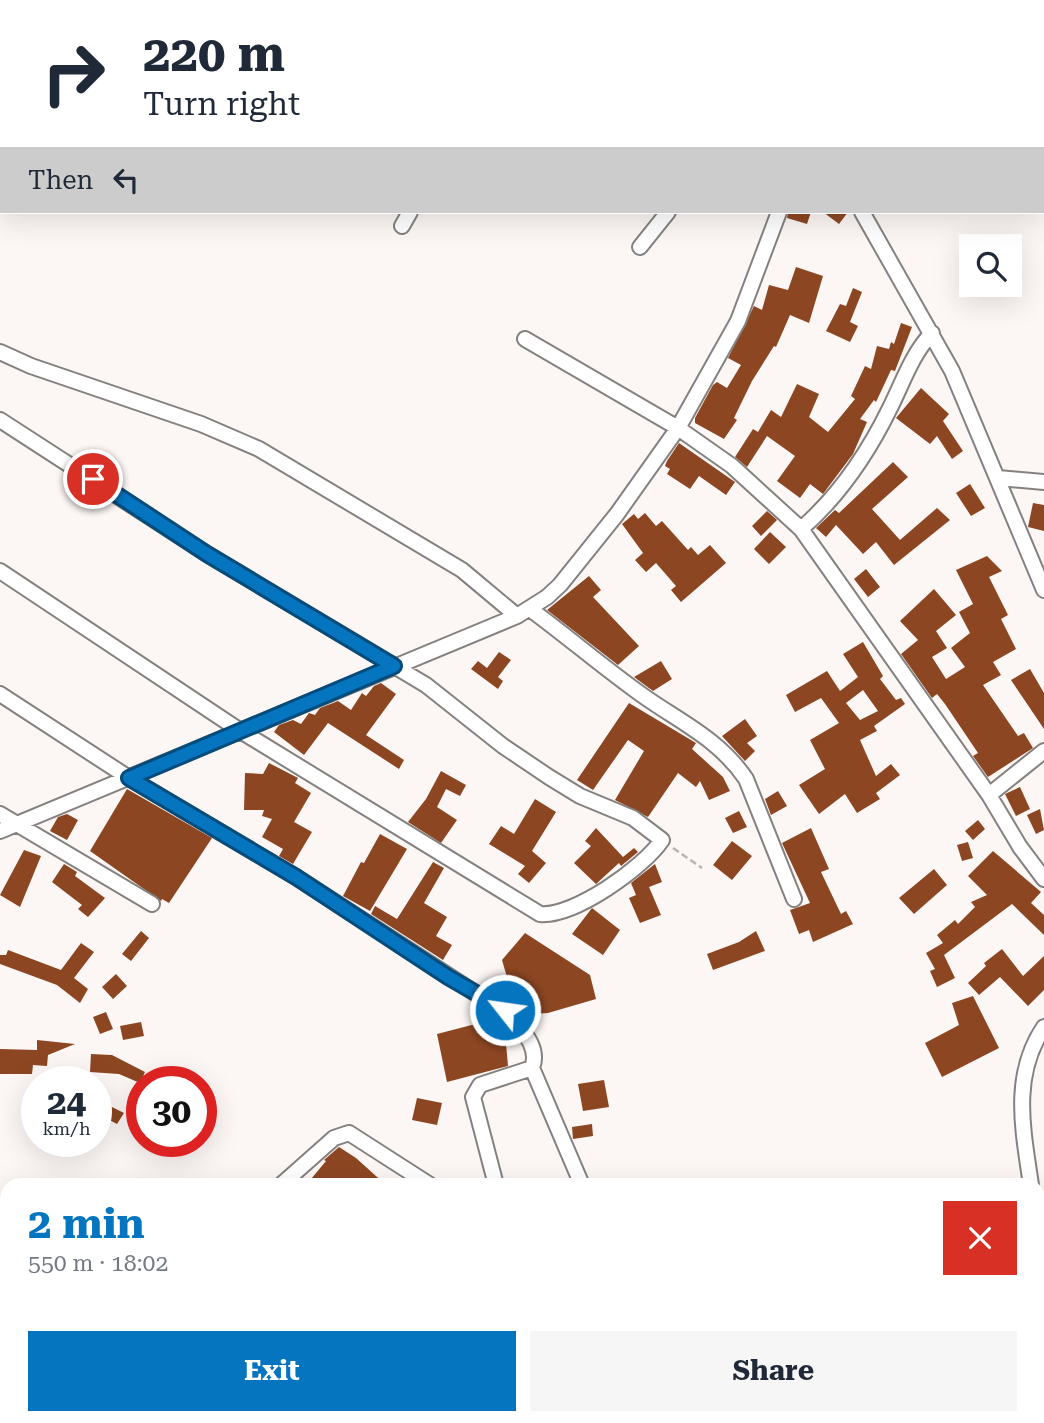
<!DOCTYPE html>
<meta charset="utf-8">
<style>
body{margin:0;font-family:"Roboto Serif",serif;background:#f6f6f7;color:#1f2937;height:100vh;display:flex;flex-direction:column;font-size:26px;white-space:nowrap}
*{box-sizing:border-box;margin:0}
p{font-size:23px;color:#747a83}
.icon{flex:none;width:38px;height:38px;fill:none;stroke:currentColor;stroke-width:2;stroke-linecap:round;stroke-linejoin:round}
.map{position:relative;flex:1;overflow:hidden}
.side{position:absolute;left:0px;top:1178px;width:1045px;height:247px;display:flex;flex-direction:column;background:#fff;border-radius:21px 21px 0 0;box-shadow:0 7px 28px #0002}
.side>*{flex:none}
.guide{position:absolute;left:0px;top:0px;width:1045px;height:214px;box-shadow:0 7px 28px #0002;background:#fff;color:#1f2937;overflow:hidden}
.buttons{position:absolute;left:959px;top:234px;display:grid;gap:14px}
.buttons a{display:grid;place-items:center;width:63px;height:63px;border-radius:0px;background:#fff;box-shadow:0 7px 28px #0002;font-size:35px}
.speed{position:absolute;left:21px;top:1066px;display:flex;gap:14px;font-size:35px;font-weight:700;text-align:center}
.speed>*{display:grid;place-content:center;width:91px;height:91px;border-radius:50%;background:#fff;box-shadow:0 7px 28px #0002;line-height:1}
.speed small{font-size:18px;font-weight:400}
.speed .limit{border:10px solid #d22;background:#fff;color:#111}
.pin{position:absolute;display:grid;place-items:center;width:60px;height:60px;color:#fff;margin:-30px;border:4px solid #fff;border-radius:50%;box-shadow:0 2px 7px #0007}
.me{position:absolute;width:77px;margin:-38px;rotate:300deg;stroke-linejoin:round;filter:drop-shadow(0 0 5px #0008)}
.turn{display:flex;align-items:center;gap:24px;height:147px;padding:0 28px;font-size:32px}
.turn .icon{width:91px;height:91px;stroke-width:2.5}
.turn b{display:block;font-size:49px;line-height:60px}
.then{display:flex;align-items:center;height:66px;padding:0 28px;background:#0003;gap:14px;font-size:26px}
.round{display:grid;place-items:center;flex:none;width:74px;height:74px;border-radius:0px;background:#f6f6f7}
.head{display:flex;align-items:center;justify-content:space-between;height:119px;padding:0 28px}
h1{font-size:42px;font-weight:700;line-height:52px;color:#0575bf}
.action{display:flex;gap:14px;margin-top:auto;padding:14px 28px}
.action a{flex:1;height:80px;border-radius:0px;background:#0575bf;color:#fff;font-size:28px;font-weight:700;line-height:80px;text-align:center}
.action a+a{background:#f6f6f7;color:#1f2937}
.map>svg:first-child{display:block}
.building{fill:#8d4622;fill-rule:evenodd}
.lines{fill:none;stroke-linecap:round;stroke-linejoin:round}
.minor-casing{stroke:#85817f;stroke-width:18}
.path{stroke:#b9b5b3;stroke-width:2.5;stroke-dasharray:7 3.5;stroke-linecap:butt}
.minor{stroke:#fff;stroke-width:14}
.route-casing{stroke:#034c7c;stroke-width:18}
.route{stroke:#0575bf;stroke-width:12}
</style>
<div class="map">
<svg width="1044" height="1423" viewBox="0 0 1044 1423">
<rect width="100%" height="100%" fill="#fcf7f5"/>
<path class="building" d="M 788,212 L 811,212 L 807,224 L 787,218 Z
M 823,212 L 848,212 L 839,224 Z
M 796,267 L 823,276 L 809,323 L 790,315 L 776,347 L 774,346 L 752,381 L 734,418 L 737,420 L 724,439 L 695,423 L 695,418 L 713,385 L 717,382 L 727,388 L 741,365 L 728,358 L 754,306 L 762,310 L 769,285 L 788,290 Z
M 853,288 L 862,292 L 850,322 L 858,326 L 850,342 L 826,331 L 840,304 L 846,306 Z
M 901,323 L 912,327 L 895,371 L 891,370 L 876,402 L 874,400 L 860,419 L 867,422 L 853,454 L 823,494 L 810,484 L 800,498 L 777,481 L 795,456 L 767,436 L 747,467 L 735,457 L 753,429 L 758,432 L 771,410 L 781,417 L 797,384 L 819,394 L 809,417 L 828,432 L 855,399 L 851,396 L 865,366 L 871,369 L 877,346 L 889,349 L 891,342 L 894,344 Z
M 921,388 L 949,414 L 943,421 L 963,451 L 952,459 L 937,436 L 930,444 L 896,418 Z
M 679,443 L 735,482 L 726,495 L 699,476 L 690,489 L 667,474 L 670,469 L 665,466 L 667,461 Z
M 893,462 L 908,477 L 872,509 L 900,540 L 937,508 L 950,520 L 894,565 L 876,542 L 863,554 L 836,525 L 826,537 L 816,528 L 835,510 L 839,513 Z
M 970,484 L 985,508 L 971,516 L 956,493 Z
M 1033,503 L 1044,505 L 1044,531 L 1028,527 Z
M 767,511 L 777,520 L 761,536 L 752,526 Z
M 645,513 L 656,526 L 662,521 L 688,550 L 691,547 L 698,555 L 710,545 L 726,563 L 681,602 L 671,590 L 676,586 L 656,563 L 646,572 L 635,560 L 643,553 L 622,524 L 634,514 L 638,519 Z
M 770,532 L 786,547 L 769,564 L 754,549 Z
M 987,556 L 1002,571 L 989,577 L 1008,615 L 1001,619 L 1016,649 L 993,662 L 1001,675 L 983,685 L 1018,736 L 1024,733 L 1033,748 L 988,777 L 973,756 L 978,753 L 945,704 L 937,694 L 932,698 L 901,654 L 918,640 L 900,621 L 934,589 L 956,615 L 936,631 L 947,648 L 932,657 L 946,679 L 965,667 L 951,648 L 970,633 L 959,612 L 973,604 L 956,570 Z
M 866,569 L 880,587 L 868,597 L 854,579 Z
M 589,576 L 601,590 L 593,597 L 639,646 L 618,665 L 547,610 Z
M 863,642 L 883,676 L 880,679 L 896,700 L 901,698 L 905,704 L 874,726 L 877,731 L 860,740 L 876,776 L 891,764 L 900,775 L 876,793 L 880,799 L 857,813 L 845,794 L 819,814 L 799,785 L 825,769 L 810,740 L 839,723 L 821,698 L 795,712 L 786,695 L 827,671 L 840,691 L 858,677 L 843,654 ZM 863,690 L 878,711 L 860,720 L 846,703 Z
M 499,652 L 511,660 L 498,677 L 503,681 L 498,689 L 471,669 L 478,661 L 487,668 Z
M 661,661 L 672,679 L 653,691 L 634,677 Z
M 1030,669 L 1044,693 L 1044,729 L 1011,680 Z
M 381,683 L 396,694 L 366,735 L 404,760 L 399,769 L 328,723 L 304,755 L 274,732 L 279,725 L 293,720 L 301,724 L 309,713 L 315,715 L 320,708 L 338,701 L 351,710 L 362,693 L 366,696 L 374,686 Z
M 629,703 L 696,743 L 692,749 L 723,777 L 730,791 L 709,800 L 700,781 L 696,787 L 678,773 L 648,817 L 615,800 L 644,751 L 628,740 L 593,790 L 577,780 Z
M 745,719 L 757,736 L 747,743 L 755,751 L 745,761 L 722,736 Z
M 269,763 L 298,778 L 295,783 L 311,793 L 294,822 L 312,832 L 293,864 L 279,856 L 283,849 L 262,837 L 272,819 L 262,816 L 264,810 L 244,810 L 245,773 L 263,774 Z
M 441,771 L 466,785 L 460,796 L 446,789 L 437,807 L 457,820 L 441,843 L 408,822 L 426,799 Z
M 1020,787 L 1030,809 L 1016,816 L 1005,794 Z
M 127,789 L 212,838 L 169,903 L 162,899 L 161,901 L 90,851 Z
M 778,791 L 787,806 L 771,815 L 765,799 Z
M 535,799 L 556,812 L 532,851 L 546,863 L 529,883 L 518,874 L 525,866 L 489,844 L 501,826 L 514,834 Z
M 1040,809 L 1044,830 L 1036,834 L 1027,815 Z
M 739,811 L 747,827 L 733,833 L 725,818 Z
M 67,814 L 78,820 L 67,840 L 50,831 L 58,817 Z
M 978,820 L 985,829 L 973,840 L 965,831 Z
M 596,828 L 623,857 L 634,848 L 638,852 L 621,866 L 619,863 L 596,884 L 574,863 L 591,846 L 585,841 Z
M 811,828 L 829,869 L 821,872 L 841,914 L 846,911 L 853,924 L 813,942 L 809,930 L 799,934 L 790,910 L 810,903 L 782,843 Z
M 380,834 L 407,849 L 370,911 L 343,896 L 361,862 L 364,863 Z
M 732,841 L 752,856 L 732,880 L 713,865 Z
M 968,842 L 973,858 L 962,861 L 957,845 Z
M 24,850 L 41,856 L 20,907 L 0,895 Z
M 993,851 L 1041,892 L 1031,903 L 1044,915 L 1044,935 L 1012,904 L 944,955 L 955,978 L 937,987 L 930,971 L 935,969 L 926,953 L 943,943 L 937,935 L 955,920 L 958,924 L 975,907 L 971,902 L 987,895 L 968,876 Z
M 433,862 L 444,868 L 424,903 L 447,917 L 436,936 L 452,945 L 443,960 L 371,914 L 375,906 L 397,919 Z
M 64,864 L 77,872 L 75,876 L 105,898 L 88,917 L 78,909 L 82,905 L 52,882 Z
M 655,864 L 662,882 L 649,887 L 661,915 L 640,923 L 629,898 L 636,895 L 631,883 Z
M 934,869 L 947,885 L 914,914 L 899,898 Z
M 592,908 L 620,930 L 603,955 L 572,934 Z
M 141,931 L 149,938 L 131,961 L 122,954 Z
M 756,931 L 765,951 L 713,970 L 707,954 L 739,942 Z
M 525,933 L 590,975 L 596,999 L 548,1013 L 532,1014 L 530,986 L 511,991 L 502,960 Z
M 81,943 L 94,952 L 74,978 L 88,989 L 80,1003 L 57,985 L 0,964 L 0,955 L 6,955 L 8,950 L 61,970 Z
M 1002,949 L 1023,976 L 1044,956 L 1044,990 L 1028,1006 L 1000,977 L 979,995 L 968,983 L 986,966 L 984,963 Z
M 116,974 L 127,986 L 113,999 L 102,987 Z
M 973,996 L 999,1048 L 942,1077 L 925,1043 L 959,1025 L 952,1003 Z
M 106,1012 L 113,1029 L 100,1034 L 93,1017 Z
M 487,1021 L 505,1032 L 508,1066 L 447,1082 L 437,1034 Z
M 141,1022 L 144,1036 L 123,1040 L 120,1026 Z
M 37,1040 L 75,1044 L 48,1055 L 47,1066 L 33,1065 L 32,1074 L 0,1074 L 0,1049 L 37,1050 Z
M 91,1054 L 112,1055 L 145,1072 L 140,1083 L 119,1074 L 90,1072 Z
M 604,1080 L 609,1107 L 583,1111 L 578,1084 Z
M 417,1098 L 442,1103 L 437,1125 L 412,1120 Z
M 96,1099 L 124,1113 L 117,1124 L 96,1113 Z
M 592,1124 L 593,1136 L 573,1139 L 572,1127 Z
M 339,1147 L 356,1158 L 386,1185 L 354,1185 L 349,1181 L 344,1185 L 306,1185 L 326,1161 L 324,1160 Z"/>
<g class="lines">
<g class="minor-casing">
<path id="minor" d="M 677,0 L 680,2
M 62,2 L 63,0
M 563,2 L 564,0
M 735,2 L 737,0
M 894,2 L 896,0
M 1043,41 L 1044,41
M 0,81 L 2,79
M 1043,107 L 1044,107
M 862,212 L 952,371 L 1044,590
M 402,226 L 410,212
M 640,247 L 668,212
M 525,339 L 678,428 L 732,466 L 801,529 L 989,795 L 1020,847 L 1044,879
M 0,352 L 31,366 L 201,424 L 259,449 L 462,570 L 517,616
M 0,420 L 207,554 L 426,685 L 503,746 L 549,777 L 580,796 L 633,818 L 662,840 C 643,868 574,917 540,914 L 239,730 L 0,571
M 998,478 L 1044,482
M 801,529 C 840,495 867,455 890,408 C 903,382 912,354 932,333
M 530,609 C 568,637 604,668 642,695 C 680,722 719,739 746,779 L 794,899
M 0,694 L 129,778 L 296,877 L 511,1016 C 523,1031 540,1048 532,1068 L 480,1085 L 473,1097 L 496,1185
M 989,795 L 1044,751
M 0,814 L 152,904
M 0,831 L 517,616 L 547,597 L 560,585 L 617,514 L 678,428 L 738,321 L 779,212
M 532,1068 L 582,1185
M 281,1185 L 334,1138 L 349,1133 L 430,1185
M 1031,1185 C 1023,1130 1011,1076 1044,1027
M 0,1249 L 7,1250
M 0,1298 L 7,1302
M 135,1418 L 139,1423
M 615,1418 L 618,1423
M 171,1423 L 171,1418
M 861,1423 L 863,1418"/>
</g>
<path class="path" d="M 673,848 L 702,868"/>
<use href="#minor" class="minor"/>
</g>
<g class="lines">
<g class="route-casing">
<path id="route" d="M 93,479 L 207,554 L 394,666 L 129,778 L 296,877 L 448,977 L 505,1010"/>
</g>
<use href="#route" class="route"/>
</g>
</svg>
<div class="buttons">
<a><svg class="icon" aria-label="search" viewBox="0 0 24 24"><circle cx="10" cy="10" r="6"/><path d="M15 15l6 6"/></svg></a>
</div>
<div class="speed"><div>24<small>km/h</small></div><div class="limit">30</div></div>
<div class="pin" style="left:93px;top:479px;background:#d93025"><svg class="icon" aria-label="arrive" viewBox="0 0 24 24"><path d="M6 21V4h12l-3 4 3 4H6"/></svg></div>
<svg class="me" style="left:505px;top:1010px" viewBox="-20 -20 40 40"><circle r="17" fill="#0575bf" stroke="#fff" stroke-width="3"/><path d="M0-11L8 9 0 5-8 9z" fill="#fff"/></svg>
<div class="guide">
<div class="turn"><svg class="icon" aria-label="right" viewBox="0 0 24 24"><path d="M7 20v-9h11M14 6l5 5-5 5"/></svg><div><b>220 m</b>Turn right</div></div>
<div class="then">Then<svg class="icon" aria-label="left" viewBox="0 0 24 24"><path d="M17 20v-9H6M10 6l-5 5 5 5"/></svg></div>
</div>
<section class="side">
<div class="head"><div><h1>2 min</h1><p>550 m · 18:02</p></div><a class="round" style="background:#d93025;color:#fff"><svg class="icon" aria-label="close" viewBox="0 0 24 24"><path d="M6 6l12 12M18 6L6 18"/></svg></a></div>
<div class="action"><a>Exit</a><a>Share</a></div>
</section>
</div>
